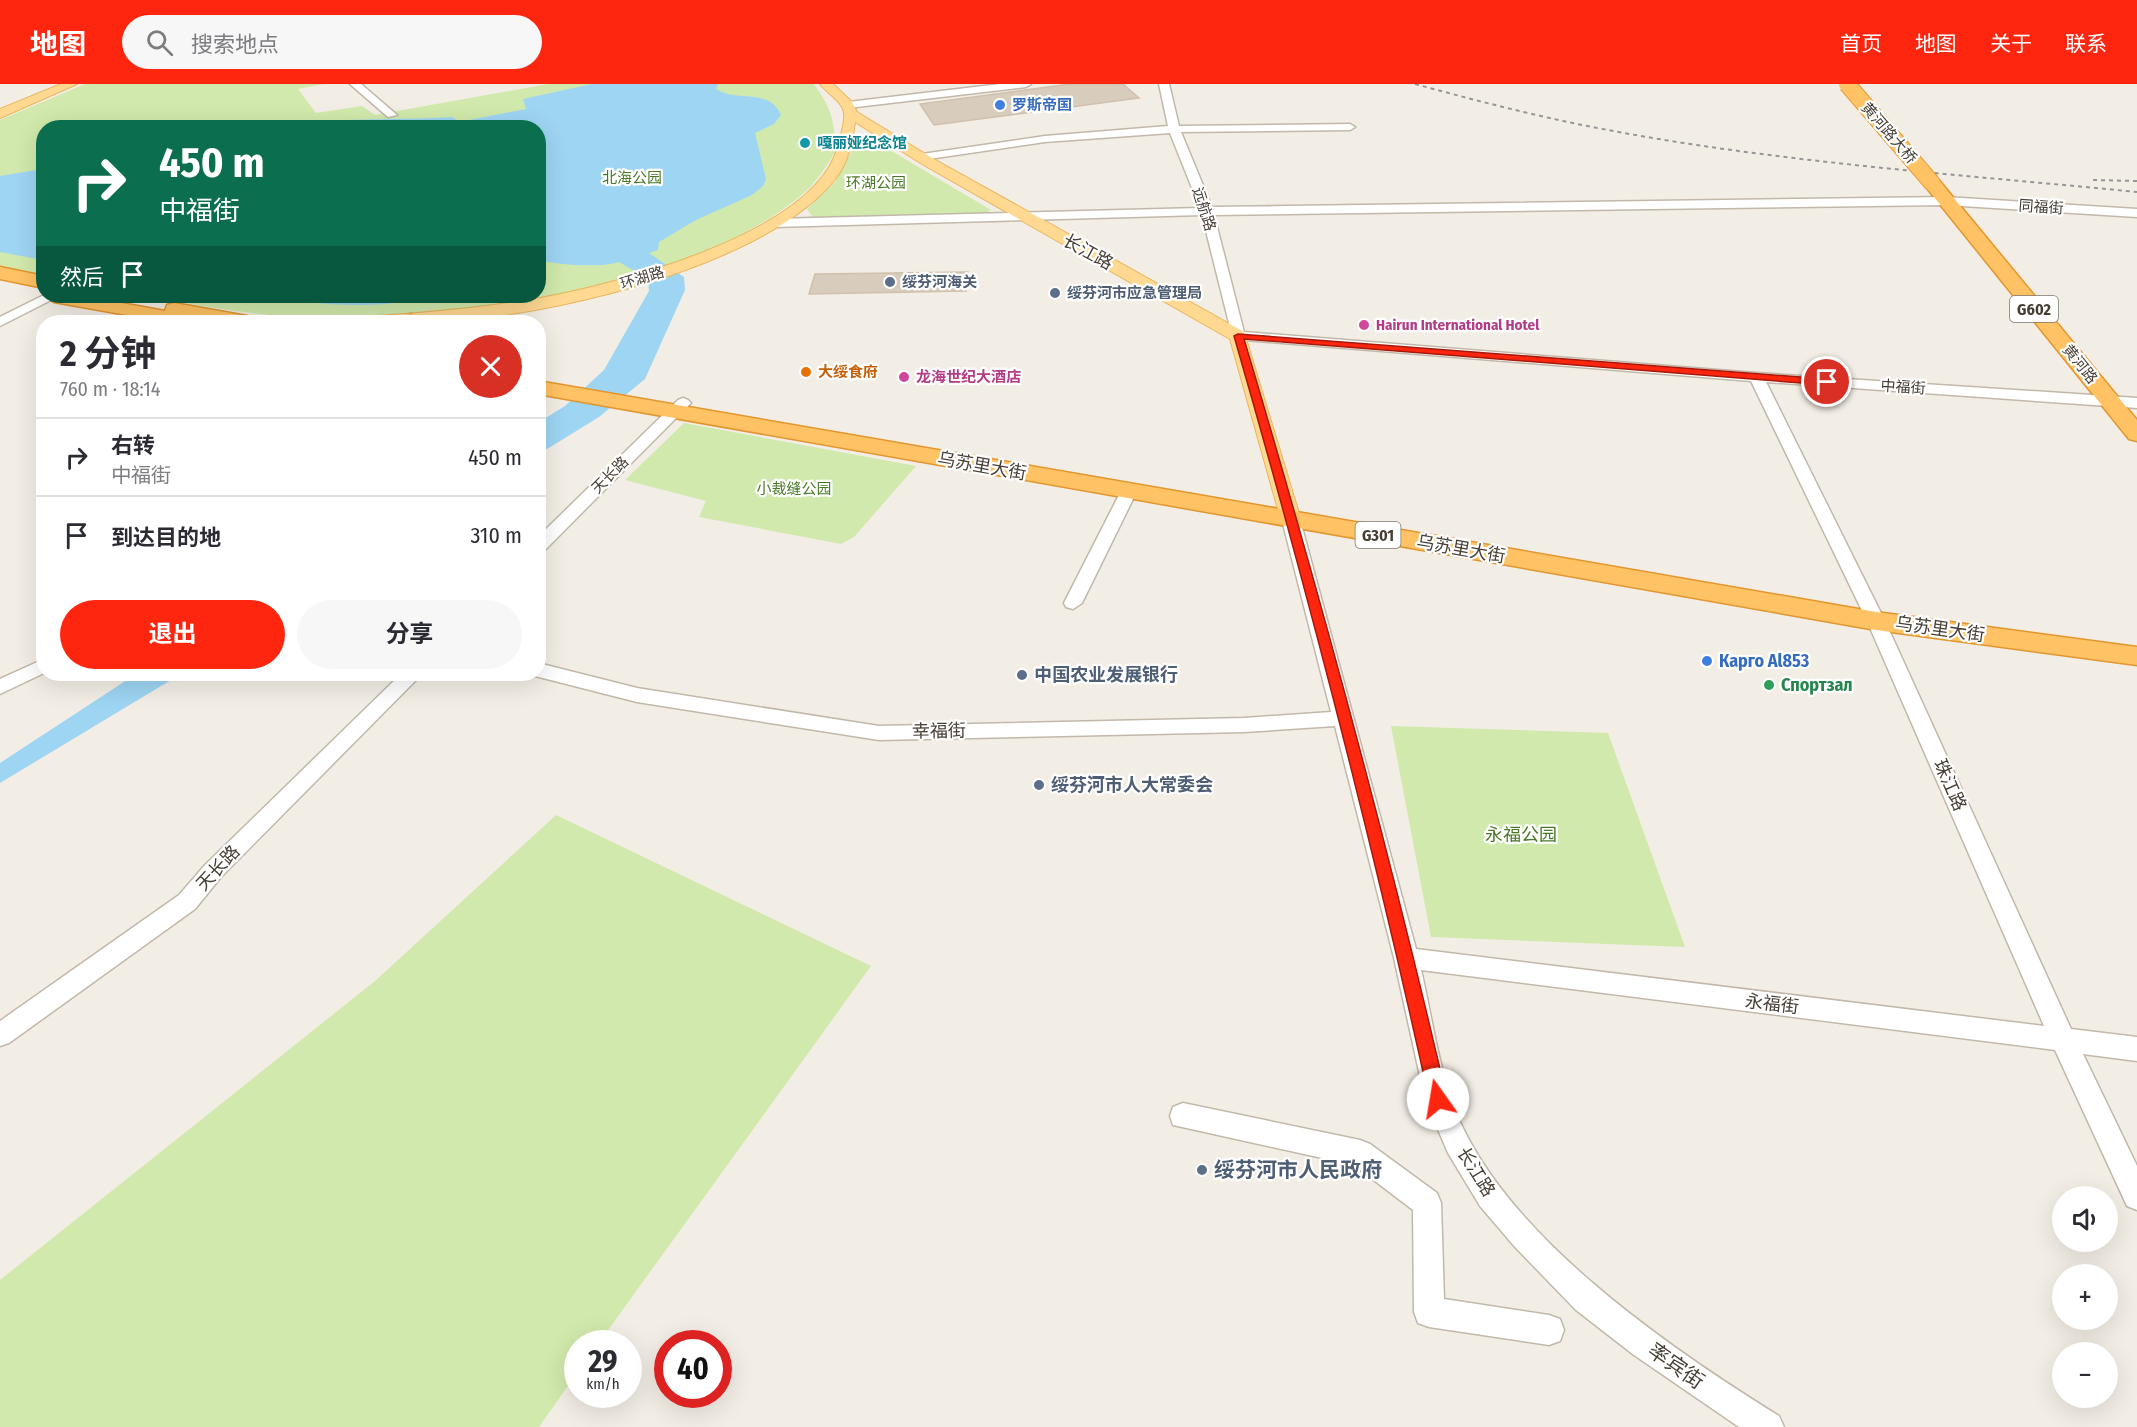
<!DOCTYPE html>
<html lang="zh">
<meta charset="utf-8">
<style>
body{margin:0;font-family:"Fira Sans Condensed","Noto Sans SC",sans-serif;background:#f7f7f7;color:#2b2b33;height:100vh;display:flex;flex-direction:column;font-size:22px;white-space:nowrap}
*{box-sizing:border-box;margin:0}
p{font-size:20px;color:#7c7c81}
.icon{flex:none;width:33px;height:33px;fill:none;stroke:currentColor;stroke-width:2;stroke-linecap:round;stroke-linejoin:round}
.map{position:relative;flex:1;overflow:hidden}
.side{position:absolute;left:36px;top:231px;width:510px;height:366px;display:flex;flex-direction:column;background:#fff;border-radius:24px;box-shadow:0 6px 24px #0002}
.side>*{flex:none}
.top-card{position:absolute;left:36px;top:36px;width:510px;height:183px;border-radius:24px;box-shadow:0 6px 24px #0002;background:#0b6e4f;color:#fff;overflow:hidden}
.tools{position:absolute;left:2052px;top:1102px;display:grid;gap:12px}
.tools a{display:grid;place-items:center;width:66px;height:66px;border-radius:50%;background:#fff;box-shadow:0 6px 24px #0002;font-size:30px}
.speed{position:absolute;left:564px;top:1246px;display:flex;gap:12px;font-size:30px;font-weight:700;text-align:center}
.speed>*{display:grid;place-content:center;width:78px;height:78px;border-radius:50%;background:#fff;box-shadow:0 6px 24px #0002;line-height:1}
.speed small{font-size:15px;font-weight:400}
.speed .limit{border:9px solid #d22;background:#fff;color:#111}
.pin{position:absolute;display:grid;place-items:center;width:51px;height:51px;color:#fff;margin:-26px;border:3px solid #fff;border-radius:50%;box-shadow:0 2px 6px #0007}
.me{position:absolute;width:66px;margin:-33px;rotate:347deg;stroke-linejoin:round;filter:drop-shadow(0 0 4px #0008)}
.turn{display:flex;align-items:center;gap:21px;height:126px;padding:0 24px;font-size:27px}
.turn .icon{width:78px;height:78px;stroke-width:2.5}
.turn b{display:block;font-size:42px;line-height:51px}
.then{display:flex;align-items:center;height:57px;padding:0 24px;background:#0003;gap:12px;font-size:22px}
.round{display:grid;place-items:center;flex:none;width:63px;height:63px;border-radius:32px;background:#f7f7f7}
.summary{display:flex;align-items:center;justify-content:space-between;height:102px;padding:0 24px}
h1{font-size:36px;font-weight:700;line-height:45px}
.cta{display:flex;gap:12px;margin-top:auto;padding:12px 24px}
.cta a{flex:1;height:69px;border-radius:36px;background:#ff2610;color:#fff;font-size:24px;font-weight:700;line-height:69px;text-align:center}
.cta a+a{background:#f7f7f7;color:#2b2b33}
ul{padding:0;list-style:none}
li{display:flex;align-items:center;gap:18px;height:78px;padding:0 24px;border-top:2px solid #e1e1e2}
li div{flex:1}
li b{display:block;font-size:22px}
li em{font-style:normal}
header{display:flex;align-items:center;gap:36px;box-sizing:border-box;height:84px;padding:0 30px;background:#ff2610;color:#fff}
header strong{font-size:28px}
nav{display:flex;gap:33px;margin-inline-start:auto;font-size:21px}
.search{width:420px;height:54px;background:#f7f7f7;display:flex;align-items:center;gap:15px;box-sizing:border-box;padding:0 21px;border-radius:33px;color:#7c7c81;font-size:22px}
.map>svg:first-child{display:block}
.green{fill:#d1e9ac}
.water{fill:#9ed5f3}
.building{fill:#d8ccbd;stroke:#d0c0ad;stroke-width:1.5}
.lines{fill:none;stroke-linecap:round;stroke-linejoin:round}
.minor-casing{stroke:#c2b8aa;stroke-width:3}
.major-casing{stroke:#e8b65e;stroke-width:2}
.highway-casing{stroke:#e3962f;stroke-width:3}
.minor{fill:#fff;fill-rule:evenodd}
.major{fill:#ffd992;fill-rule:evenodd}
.highway{fill:#ffc264;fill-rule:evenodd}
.rail{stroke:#959595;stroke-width:2;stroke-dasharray:4 4;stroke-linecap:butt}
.highway-bridge-casing{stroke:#e3962f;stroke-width:18;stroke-linecap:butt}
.highway-bridge{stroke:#ffc264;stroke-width:16}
.route{fill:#ff2610;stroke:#a6190a;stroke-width:1.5}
.shop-dot{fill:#3f7fe0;stroke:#fff;stroke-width:2}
.culture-dot{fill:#0f9aa8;stroke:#fff;stroke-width:2}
.service-dot{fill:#5c6f8a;stroke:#fff;stroke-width:2}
.hotel-dot{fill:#d1479c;stroke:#fff;stroke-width:2}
.food-dot{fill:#e8710a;stroke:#fff;stroke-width:2}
.leisure-dot{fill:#2e9e5b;stroke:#fff;stroke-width:2}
.labels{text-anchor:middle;stroke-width:4.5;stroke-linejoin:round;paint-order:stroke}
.far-shop-label{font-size:15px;font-weight:bold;fill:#366cbe;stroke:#fff;text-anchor:start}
.far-street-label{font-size:15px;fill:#463e34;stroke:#fff}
.far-culture-label{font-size:15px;font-weight:bold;fill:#0d838f;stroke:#fff;text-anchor:start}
.far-park-label{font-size:15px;fill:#4a7926;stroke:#fff}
.far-service-label{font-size:15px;font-weight:bold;fill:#4e5e75;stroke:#fff;text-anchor:start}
.far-hotel-label{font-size:15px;font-weight:bold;fill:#b23c85;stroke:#fff;text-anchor:start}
.far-food-label{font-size:15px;font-weight:bold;fill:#c56008;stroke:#fff;text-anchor:start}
.shield{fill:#fff;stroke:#7e7871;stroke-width:1.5}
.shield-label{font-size:16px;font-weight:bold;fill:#463e34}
.street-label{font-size:18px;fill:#463e34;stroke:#fff}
.shop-label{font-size:18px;font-weight:bold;fill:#366cbe;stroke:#fff;text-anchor:start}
.service-label{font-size:18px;font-weight:bold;fill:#4e5e75;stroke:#fff;text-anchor:start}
.leisure-label{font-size:18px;font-weight:bold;fill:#27864d;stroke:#fff;text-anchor:start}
.park-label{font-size:18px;fill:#4a7926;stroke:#fff}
.near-service-label{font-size:21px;font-weight:bold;fill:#4e5e75;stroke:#fff;text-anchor:start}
.near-street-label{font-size:21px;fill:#463e34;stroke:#fff}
</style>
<header>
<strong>地图</strong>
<div class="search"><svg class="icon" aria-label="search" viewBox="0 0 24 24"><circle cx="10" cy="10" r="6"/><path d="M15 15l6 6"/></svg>搜索地点</div>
<nav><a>首页</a><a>地图</a><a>关于</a><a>联系</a></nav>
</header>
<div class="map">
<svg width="2137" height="1343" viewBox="0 0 2137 1343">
<rect width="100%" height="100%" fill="#f3eee5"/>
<path class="green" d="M 85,0 L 324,0 L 298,5 L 316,29 L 362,22 L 375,31 L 548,0 L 814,0 C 832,25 834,37 836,67 C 827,81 818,96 806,107 C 694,206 440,242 295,233 C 245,230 196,221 147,212 L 538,212 L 538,44 L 44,44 L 43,192 L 0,184 L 0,36 Z
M 873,56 L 991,126 L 981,132 L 814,135 L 807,125 L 835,98 L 856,59 Z
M 684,339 L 916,382 L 854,453 L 841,460 L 699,433 L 706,417 L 625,396 Z
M 1391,642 L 1608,649 L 1685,863 L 1431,853 Z
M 556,731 L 871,882 L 598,1260 L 578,1260 L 577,1289 L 539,1343 L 0,1343 L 0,1196 L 375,897 Z"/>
<path class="water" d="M 592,0 L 718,0 L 716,5 C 737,19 769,3 781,31 L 774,40 L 755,49 L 766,95 L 763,102 L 752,111 L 696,136 L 659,158 L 658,166 L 649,169 L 684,193 L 685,206 L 645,295 L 599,333 L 539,370 L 539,338 L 565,322 L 604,286 L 649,207 L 648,195 L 619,178 C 602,184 557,181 539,176 L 538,44 L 512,43 L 513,40 L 489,44 L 253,44 C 320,33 385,37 452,33 L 459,38 L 526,25 L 523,15 Z
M 43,85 L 43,176 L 0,168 L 0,92 Z
M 240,212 L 424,212 C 377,230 291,216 240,212 Z
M 136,590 L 181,590 L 0,699 L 0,679 Z"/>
<path class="building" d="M 1070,0 L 1123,0 L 1139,14 L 934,41 L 920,20 Z
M 968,188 L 966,207 L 809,210 L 815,190 Z"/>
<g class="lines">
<g class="minor-casing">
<path id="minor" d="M 350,0 L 361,0 L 397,31 L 388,33 Z
M 1000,0 L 1031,0 L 1026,3 L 848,24 L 843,21 L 848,18 Z
M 1159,0 L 1169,0 L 1179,42 L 1350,40 L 1355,43 L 1350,46 L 1181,48 L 1212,123 L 1946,113 L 2137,125 L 2137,133 L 1946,121 L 1214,131 L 1244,248 L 1756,289 L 2137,314 L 2137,324 L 1766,298 L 1885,537 L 2071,945 L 2137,953 L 2137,977 L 2083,970 L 2137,1082 L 2137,1126 L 2127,1122 L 2055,966 L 1421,886 C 1431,928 1437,974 1451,1015 C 1495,1145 1666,1262 1779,1332 L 1784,1343 L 1739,1343 L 1634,1271 L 1576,1226 L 1515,1163 L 1480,1122 L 1448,1069 L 1425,1015 L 1394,874 L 1335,642 L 1244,648 L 879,656 L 637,618 L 531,591 L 538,590 L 538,579 L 637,604 L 879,642 L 1244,634 L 1331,628 L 1282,436 L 1291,431 L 1300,436 L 1416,865 L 2044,942 L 1867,537 L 1751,297 L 1233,255 L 1202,131 L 774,143 L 768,139 L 774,135 L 1200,124 L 1170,49 L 1045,58 L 922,76 L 916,73 L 922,70 L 1045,52 L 1168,42 Z
M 44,211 L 59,212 L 0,242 L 0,233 Z
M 683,314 L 688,316 L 691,319 L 688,322 L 544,467 L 538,468 L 538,453 L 678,316 Z
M 1129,402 L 1137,407 L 1082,519 L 1073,525 L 1066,523 L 1064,519 L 1121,407 Z
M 44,575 L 44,589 L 0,610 L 0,595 Z
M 401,590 L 422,590 L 221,793 L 195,825 L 9,959 L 0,962 L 0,937 L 179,811 L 205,781 Z
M 1183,1019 L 1360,1056 L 1370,1060 L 1437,1109 L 1441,1119 L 1444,1215 L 1549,1231 L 1560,1235 L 1564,1246 L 1560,1257 L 1549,1261 L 1429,1243 L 1418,1239 L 1414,1228 L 1413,1126 L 1354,1081 L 1173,1041 L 1170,1032 L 1173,1023 Z"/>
</g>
<g class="major-casing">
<path id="major" d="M 61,0 L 77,0 L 0,34 L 0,25 Z
M 820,0 L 833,0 L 852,18 L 857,28 L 932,74 L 1244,248 L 1301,436 L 1298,440 L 1284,440 L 1281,436 L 1230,255 L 922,80 L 855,38 C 852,58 849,77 836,94 C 759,194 477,252 356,238 L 364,233 C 423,229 482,224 540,214 C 618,200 816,149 838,62 C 840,52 848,32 842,23 C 837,14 826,8 820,0 Z"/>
</g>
<g class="highway-casing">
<path id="highway" d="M 1932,94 L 1938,95 L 2137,336 L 2137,357 L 2129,355 L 1926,103 L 1924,99 L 1926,95 Z
M 0,183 L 44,192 L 44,204 L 0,195 Z
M 44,212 L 83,212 L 165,227 L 167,221 L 174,219 L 247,232 L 254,234 L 257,238 L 166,238 L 54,218 Z
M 411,230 L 418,232 L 421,236 L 419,238 L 393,238 L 396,234 Z
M 538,297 L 1876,528 L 2137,563 L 2137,581 L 1876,546 L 538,310 Z"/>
</g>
<use href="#minor" class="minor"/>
<use href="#major" class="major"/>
<use href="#highway" class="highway"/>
<path class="rail" d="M 1415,0 C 1474,16 1532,31 1592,43 C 1771,78 1955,90 2137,108
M 2093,96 L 2137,97"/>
<g class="highway-bridge-casing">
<path id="highway-bridge" d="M 1847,0 L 1932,99"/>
</g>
<use href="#highway-bridge" class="highway-bridge"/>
</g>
<path class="route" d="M 1238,250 L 1827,295 L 1831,298 L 1827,301 L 1244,255 C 1319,507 1388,760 1447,1015 L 1444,1021 L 1438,1023 L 1432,1021 L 1429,1015 C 1373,759 1307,505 1234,252 Z"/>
<g class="shop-dot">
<circle cx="1000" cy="21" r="6"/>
<circle cx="1707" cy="577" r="6"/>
</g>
<circle class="culture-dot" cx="805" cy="59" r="6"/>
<g class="service-dot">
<circle cx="890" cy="198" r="6"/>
<circle cx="1055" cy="209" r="6"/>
<circle cx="1022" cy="591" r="6"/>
<circle cx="1039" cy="701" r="6"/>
<circle cx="1202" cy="1086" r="6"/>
</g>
<g class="hotel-dot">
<circle cx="1364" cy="241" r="6"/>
<circle cx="904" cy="293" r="6"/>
</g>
<circle class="food-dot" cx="806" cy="288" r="6"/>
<circle class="leisure-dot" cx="1769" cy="601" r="6"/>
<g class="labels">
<g class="far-shop-label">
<text x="1012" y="26">罗斯帝国</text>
</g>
<g class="far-street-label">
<text transform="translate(1889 49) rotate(49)" y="5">黄河路大桥</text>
<text transform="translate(2041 123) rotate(4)" y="5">同福街</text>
<text transform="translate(1204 125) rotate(72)" y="5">远航路</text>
<text transform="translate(642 194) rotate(-17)" y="5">环湖路</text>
<text transform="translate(2080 280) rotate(51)" y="5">黄河路</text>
<text transform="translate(1903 303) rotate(4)" y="5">中福街</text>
<text transform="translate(610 391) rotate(-45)" y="5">天长路</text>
</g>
<g class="far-culture-label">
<text x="817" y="64">嘎丽娅纪念馆</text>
</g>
<g class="far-park-label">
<text x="632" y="99">北海公园</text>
<text x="876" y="104">环湖公园</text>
<text x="794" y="410">小裁缝公园</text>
</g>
<g class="far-service-label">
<text x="902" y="203">绥芬河海关</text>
<text x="1067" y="214">绥芬河市应急管理局</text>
</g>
<g class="far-hotel-label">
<text x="1376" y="246">Hairun International Hotel</text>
<text x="916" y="298">龙海世纪大酒店</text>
</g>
<g class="far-food-label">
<text x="818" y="293">大绥食府</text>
</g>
<g class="shield">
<rect x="2010" y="212" width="48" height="26" rx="4.5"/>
<rect x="1355.5" y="438" width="45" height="26" rx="4.5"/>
</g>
<g class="shield-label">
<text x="2034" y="231">G602</text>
<text x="1378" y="457">G301</text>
</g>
<g class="street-label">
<text transform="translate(1088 168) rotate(29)" y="6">长江路</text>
<text transform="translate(982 382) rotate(10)" y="6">乌苏里大街</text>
<text transform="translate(1461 465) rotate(10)" y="6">乌苏里大街</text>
<text transform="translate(1940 545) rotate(8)" y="6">乌苏里大街</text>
<text transform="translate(939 647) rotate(-1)" y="6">幸福街</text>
<text transform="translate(1950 701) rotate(66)" y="6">珠江路</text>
<text transform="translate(218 784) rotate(-47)" y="6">天长路</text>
<text transform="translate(1772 920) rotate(7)" y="6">永福街</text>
<text transform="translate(1476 1088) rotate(58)" y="6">长江路</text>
</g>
<g class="shop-label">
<text x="1719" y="583">Карго Al853</text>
</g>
<g class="service-label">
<text x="1034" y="597">中国农业发展银行</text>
<text x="1051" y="707">绥芬河市人大常委会</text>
</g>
<g class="leisure-label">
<text x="1781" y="607">Спортзал</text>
</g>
<g class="park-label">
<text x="1521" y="757">永福公园</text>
</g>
<g class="near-service-label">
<text x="1214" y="1093">绥芬河市人民政府</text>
</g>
<g class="near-street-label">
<text transform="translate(1676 1282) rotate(35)" y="7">率宾街</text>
</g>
</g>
</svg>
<div class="tools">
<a><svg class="icon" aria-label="sound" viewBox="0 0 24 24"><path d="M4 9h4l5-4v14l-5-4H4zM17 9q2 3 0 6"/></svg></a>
<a>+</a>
<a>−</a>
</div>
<div class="speed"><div>29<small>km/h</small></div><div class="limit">40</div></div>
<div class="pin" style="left:1827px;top:298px;background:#d93025"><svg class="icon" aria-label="arrive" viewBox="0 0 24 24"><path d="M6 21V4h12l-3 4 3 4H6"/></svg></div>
<svg class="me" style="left:1438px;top:1015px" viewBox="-20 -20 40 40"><circle r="19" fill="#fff"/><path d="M0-13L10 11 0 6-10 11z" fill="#ff2610"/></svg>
<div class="top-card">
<div class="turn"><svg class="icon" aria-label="right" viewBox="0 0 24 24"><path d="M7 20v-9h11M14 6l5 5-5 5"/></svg><div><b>450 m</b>中福街</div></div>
<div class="then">然后<svg class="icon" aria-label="arrive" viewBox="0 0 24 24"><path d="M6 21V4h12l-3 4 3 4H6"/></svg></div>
</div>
<section class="side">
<div class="summary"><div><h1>2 分钟</h1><p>760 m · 18:14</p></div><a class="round" style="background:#d93025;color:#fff"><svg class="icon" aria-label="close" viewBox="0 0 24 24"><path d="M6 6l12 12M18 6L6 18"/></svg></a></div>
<ul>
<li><svg class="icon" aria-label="right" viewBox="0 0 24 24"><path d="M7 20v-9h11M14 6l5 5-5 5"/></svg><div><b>右转</b><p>中福街</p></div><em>450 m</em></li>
<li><svg class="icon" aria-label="arrive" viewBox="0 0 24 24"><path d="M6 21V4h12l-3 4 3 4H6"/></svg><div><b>到达目的地</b></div><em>310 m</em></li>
</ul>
<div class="cta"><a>退出</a><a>分享</a></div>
</section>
</div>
